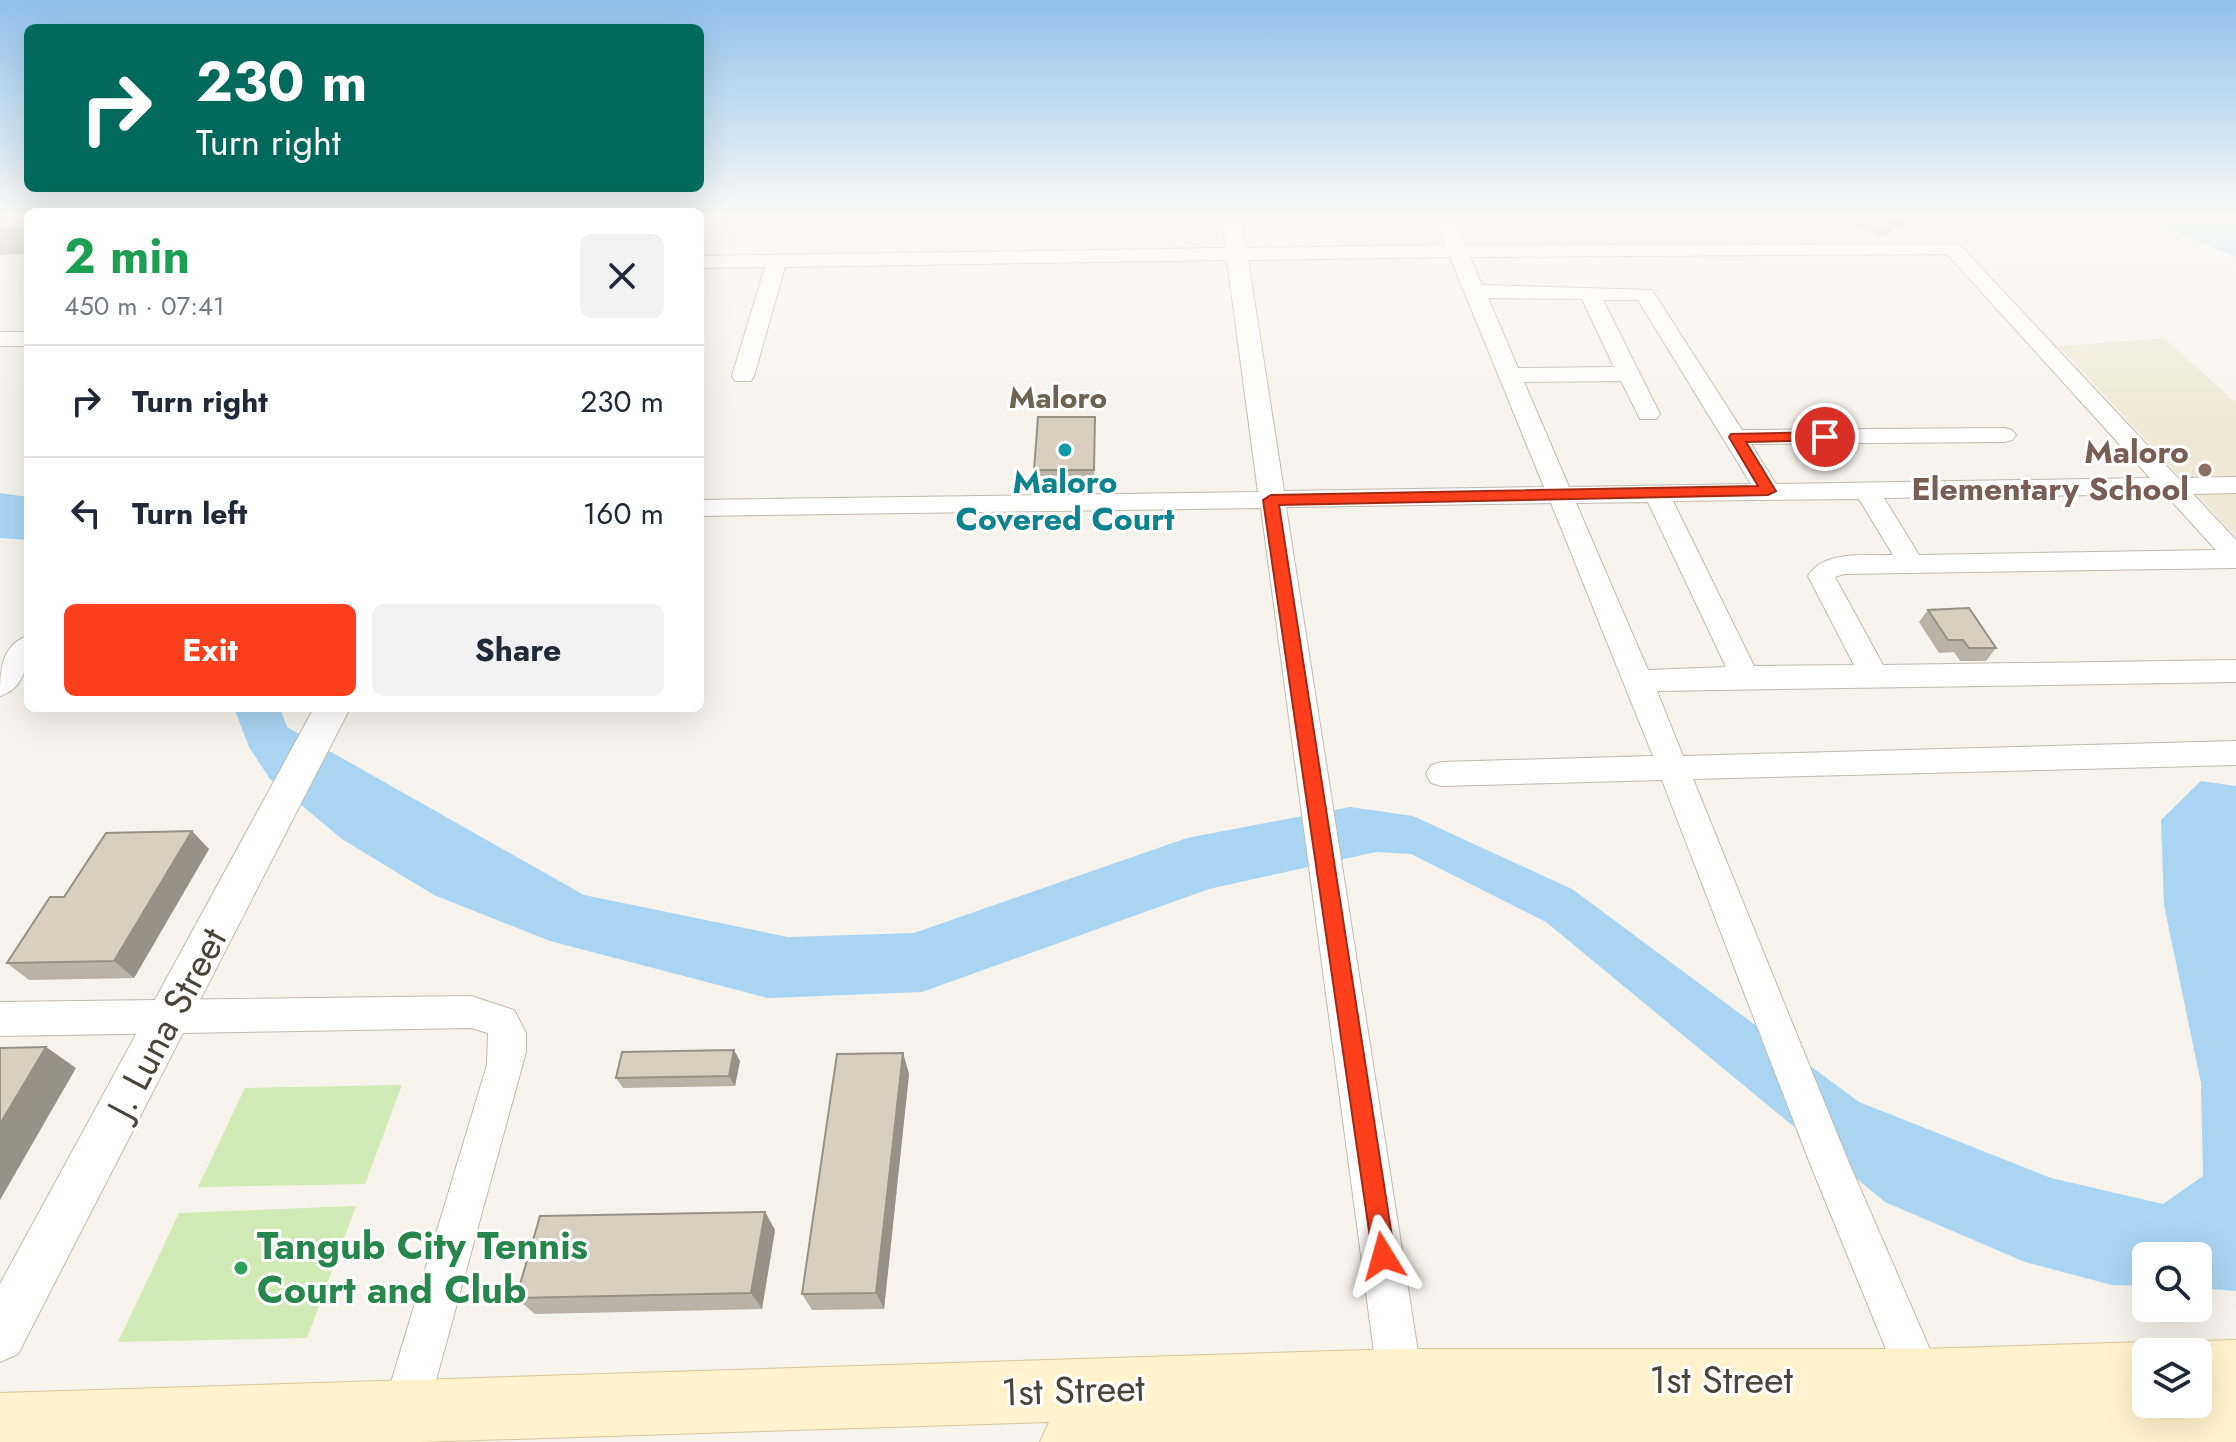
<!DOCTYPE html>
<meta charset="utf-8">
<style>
body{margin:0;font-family:Jost,sans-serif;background:#f2f2f3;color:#1f2937;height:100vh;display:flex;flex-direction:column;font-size:30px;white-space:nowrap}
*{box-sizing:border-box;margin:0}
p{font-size:26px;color:#747a83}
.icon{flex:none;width:44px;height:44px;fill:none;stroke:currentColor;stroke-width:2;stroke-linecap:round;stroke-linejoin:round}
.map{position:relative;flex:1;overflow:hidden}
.panel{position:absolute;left:24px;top:208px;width:680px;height:504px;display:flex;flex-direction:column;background:#fff;border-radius:12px;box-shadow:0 8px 32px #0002}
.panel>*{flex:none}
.guide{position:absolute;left:24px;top:24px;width:680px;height:168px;border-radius:12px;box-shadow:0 8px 32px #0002;background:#00695c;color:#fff;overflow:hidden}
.fabs{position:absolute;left:2132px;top:1242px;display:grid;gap:16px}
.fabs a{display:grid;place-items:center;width:80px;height:80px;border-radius:12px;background:#fff;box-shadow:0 8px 32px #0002;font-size:40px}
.pin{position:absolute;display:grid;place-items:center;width:68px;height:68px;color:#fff;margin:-34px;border:4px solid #fff;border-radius:50%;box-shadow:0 2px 8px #0007}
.me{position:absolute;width:88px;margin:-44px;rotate:352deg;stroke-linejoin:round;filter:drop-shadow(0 0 6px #0008)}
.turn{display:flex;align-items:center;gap:28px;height:168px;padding:0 40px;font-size:36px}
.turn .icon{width:104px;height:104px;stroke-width:2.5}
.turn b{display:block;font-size:56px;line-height:68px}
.round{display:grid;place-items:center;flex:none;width:84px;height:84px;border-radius:12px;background:#f2f2f3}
.headline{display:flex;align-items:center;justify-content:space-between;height:136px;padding:0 40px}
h1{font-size:48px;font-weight:700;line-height:60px;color:#1e9e55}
.button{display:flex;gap:16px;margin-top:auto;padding:16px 40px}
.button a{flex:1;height:92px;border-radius:12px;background:#fc3f1d;color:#fff;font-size:32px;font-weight:700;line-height:92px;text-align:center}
.button a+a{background:#f2f2f3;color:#1f2937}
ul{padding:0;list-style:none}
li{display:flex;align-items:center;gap:24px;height:112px;padding:0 40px;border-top:2px solid #e0e1e3}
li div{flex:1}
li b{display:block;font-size:30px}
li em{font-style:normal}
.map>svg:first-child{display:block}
.education{fill:#efe8d6}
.green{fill:#d2eab5}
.water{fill:#a9d4f2}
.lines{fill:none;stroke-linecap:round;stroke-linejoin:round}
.minor-casing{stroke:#c2bbae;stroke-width:2}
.tertiary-casing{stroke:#c2bbae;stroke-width:2}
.secondary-casing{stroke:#d6c79b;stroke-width:2}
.minor{fill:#fff;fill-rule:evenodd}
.tertiary{fill:#fff;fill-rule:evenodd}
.secondary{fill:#fff3cd;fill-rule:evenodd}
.wall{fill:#bab2a6}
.shaded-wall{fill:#979187}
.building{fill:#d8cfc1;stroke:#979187;stroke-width:2}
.route{fill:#fc3f1d;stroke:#a42913;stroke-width:2}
.culture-dot{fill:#0f9aa8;stroke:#fff;stroke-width:3}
.education-dot{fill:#8d6e63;stroke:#fff;stroke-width:3}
.leisure-dot{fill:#2e9e5b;stroke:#fff;stroke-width:3}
.labels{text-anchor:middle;stroke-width:6;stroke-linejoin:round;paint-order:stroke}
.far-quarter-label{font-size:30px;font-weight:bold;fill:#6e6250;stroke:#fff}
.education-label{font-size:32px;font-weight:bold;fill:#785e54;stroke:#fff;text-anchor:end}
.culture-label{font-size:32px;font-weight:bold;fill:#0d838f;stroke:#fff}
.near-street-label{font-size:38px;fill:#4b4439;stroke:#fff}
.near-leisure-label{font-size:38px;font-weight:bold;fill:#27864d;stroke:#fff;text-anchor:start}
</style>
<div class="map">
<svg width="2236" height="1442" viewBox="0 0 2236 1442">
<rect width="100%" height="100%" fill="#f6f3ec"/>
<path class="education" d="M 2164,338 L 2236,403 L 2236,537 L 2059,346 Z"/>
<path class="green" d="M 402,1085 L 365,1184 L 198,1187 L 245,1088 Z
M 356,1206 L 307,1338 L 118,1342 L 179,1213 Z"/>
<path class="water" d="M 2138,216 L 2236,216 L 2236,257 Z
M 0,493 L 28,497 L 28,540 L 0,538 Z
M 234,708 L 280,708 L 287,727 L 584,895 L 788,937 L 914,933 L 1187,838 L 1350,807 L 1413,816 L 1572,889 L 1859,1102 L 2051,1178 L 2163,1204 L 2203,1176 L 2201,1083 L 2164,905 L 2161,820 L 2201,781 L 2236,786 L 2236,1291 L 2198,1288 L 2198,1256 L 2146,1256 L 2146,1286 L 2112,1285 L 2025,1262 L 1885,1202 L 1546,922 L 1411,854 L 1376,852 L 1209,889 L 922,992 L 768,998 L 550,941 L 434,895 L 342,839 L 270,779 L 249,747 Z"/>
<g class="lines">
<g class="minor-casing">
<path id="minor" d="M 1221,216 L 1241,216 L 1246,248 L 1445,245 L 1433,216 L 1453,216 L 1465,245 L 1959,244 L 2178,478 L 2236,477 L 2236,493 L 2193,494 L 2236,540 L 2236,568 L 1844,574 L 1835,577 L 1883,665 L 2236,660 L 2236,682 L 1657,691 L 1683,756 L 2236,741 L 2236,765 L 1693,779 L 1847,1158 L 1970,1442 L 1924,1442 L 1811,1166 L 1662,780 L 1442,786 L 1431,783 L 1426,774 L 1431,765 L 1442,762 L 1653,756 L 1551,503 L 1286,507 L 1432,1442 L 1386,1442 L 1261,508 L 700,516 L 700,500 L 1258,492 L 1227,260 L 785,267 L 754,376 L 751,381 L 735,381 L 732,376 L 765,267 L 700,268 L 700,256 L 1226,248 ZM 1947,254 L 2150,478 L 1776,484 L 1751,444 L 2004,442 L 2012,440 L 2016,435 L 2012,430 L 2004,428 L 1742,430 L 1652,290 L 1482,285 L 1470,257 ZM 1450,257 L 1544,487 L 1284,491 L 1248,260 ZM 1488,298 L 1582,299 L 1614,367 L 1518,368 ZM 1603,300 L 1638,300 L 1751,484 L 1569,487 L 1524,382 L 1621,381 L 1640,419 L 1656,419 L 1660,414 ZM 2165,494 L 2216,550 L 1919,555 L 1884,498 ZM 1859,499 L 1893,555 C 1865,556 1824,550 1808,576 L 1854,665 L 1754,666 L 1673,501 ZM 1648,502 L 1726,667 L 1648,670 L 1576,503 Z
M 0,332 L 28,332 L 28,346 L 0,346 Z
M 28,636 C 28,660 27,688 0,696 C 0,672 1,644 28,636 Z
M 471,996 L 514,1010 L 526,1033 L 526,1052 L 419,1442 L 373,1442 L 487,1065 L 488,1033 L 471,1028 L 0,1036 L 0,1002 Z"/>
</g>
<g class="tertiary-casing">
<path id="tertiary" d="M 314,708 L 350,708 L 18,1354 L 0,1362 L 0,1284 Z"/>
</g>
<g class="secondary-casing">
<path id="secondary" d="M 2236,1340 L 2236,1442 L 1040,1442 L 1049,1422 L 419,1442 L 0,1442 L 0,1393 L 1400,1349 L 1922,1349 L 2146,1342 L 2168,1352 L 2146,1352 L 2146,1404 L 2198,1404 L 2198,1352 L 2176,1350 L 2198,1341 Z"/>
</g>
<use href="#minor" class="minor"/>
<use href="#tertiary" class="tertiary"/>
<use href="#secondary" class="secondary"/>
</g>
<path class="wall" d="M 0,216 L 28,216 L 28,254 L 0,255 Z
M 1854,216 L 1916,216 L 1883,236 L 1851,223 Z
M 1095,417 L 1094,476 L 1034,476 L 1034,470 Z
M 1928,610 L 1996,648 L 1986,661 L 1960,661 L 1954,652 L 1939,653 L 1919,622 Z
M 209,849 L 134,978 L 29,980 L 7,963 L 64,897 Z
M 903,1053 L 909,1074 L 884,1309 L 812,1310 L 802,1294 Z
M 740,1061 L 735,1086 L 623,1088 L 616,1078 Z
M 765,1212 L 775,1230 L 762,1309 L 535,1314 L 516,1298 Z"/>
<path class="shaded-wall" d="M 1895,216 L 1916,216 L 1883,236 L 1892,218 Z
M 192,831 L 209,849 L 134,978 L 114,961 Z
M 46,1047 L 76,1068 L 0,1200 L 0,1124 Z
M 734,1050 L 740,1061 L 735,1086 L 729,1076 Z
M 903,1053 L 909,1074 L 884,1309 L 876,1293 Z
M 765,1212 L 775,1230 L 762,1309 L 751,1293 Z"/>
<path class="building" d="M 0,216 L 28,216 L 28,230 L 0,231 Z
M 1038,417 L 1095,417 L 1094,470 L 1034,470 Z
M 1969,608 L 1996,648 L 1969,648 L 1963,640 L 1948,640 L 1928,610 Z
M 192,831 L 114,961 L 7,963 L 50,897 L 64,897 L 106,833 Z
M 46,1047 L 0,1124 L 0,1048 Z
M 734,1050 L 729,1076 L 616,1078 L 622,1052 Z
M 903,1053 L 876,1293 L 802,1294 L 837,1054 Z
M 765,1212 L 751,1293 L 516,1298 L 540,1216 Z"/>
<linearGradient id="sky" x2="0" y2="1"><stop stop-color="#8fc1ec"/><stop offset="0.52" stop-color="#fbfaf6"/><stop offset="1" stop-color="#fbfaf6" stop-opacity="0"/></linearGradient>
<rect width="2236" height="418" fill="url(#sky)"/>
<path class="route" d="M 1825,432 L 1831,433 L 1831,440 L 1746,442 L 1776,491 L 1768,495 L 1279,505 L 1395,1256 L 1391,1265 L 1383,1269 L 1374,1265 L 1263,500 L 1271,495 L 1758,486 L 1729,437 L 1731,434 Z"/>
<circle class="culture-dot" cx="1065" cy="450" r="8"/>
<circle class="education-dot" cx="2205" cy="470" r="8"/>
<circle class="leisure-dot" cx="241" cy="1268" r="8"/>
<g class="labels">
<g class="far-quarter-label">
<text x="1058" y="408">Maloro</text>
</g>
<g class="education-label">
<text x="2189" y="463">Maloro<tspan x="2189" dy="37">Elementary School</tspan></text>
</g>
<g class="culture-label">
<text x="1065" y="493">Maloro<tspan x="1065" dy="37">Covered Court</tspan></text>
</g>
<g class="near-street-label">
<text transform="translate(167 1023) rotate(-62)" y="13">J. Luna Street</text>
<text x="1721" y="1393">1st Street</text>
<text transform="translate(1073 1390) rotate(-2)" y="13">1st Street</text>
</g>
<g class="near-leisure-label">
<text x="257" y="1259">Tangub City Tennis<tspan x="257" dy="44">Court and Club</tspan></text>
</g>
</g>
</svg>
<div class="fabs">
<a><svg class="icon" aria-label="search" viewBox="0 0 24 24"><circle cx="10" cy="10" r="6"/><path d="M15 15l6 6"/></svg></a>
<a><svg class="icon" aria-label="layers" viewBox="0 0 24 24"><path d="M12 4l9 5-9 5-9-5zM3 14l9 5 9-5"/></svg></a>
</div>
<div class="pin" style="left:1825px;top:437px;background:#d93025"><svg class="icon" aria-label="arrive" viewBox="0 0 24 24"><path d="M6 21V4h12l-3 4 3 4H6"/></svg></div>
<svg class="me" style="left:1383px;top:1256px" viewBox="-20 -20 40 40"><path d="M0-17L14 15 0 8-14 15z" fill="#fc3f1d" stroke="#fff" stroke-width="4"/></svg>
<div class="guide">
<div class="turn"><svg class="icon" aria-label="right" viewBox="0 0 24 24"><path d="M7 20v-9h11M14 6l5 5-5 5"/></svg><div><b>230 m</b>Turn right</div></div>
</div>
<section class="panel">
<div class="headline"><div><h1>2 min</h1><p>450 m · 07:41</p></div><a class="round"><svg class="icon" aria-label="close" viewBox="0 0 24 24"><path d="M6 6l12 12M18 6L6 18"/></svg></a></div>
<ul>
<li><svg class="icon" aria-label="right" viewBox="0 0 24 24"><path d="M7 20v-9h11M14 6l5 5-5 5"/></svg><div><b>Turn right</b></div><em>230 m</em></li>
<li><svg class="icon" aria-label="left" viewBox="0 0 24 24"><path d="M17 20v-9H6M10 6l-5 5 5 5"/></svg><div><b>Turn left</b></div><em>160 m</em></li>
</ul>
<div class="button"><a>Exit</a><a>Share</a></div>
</section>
</div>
